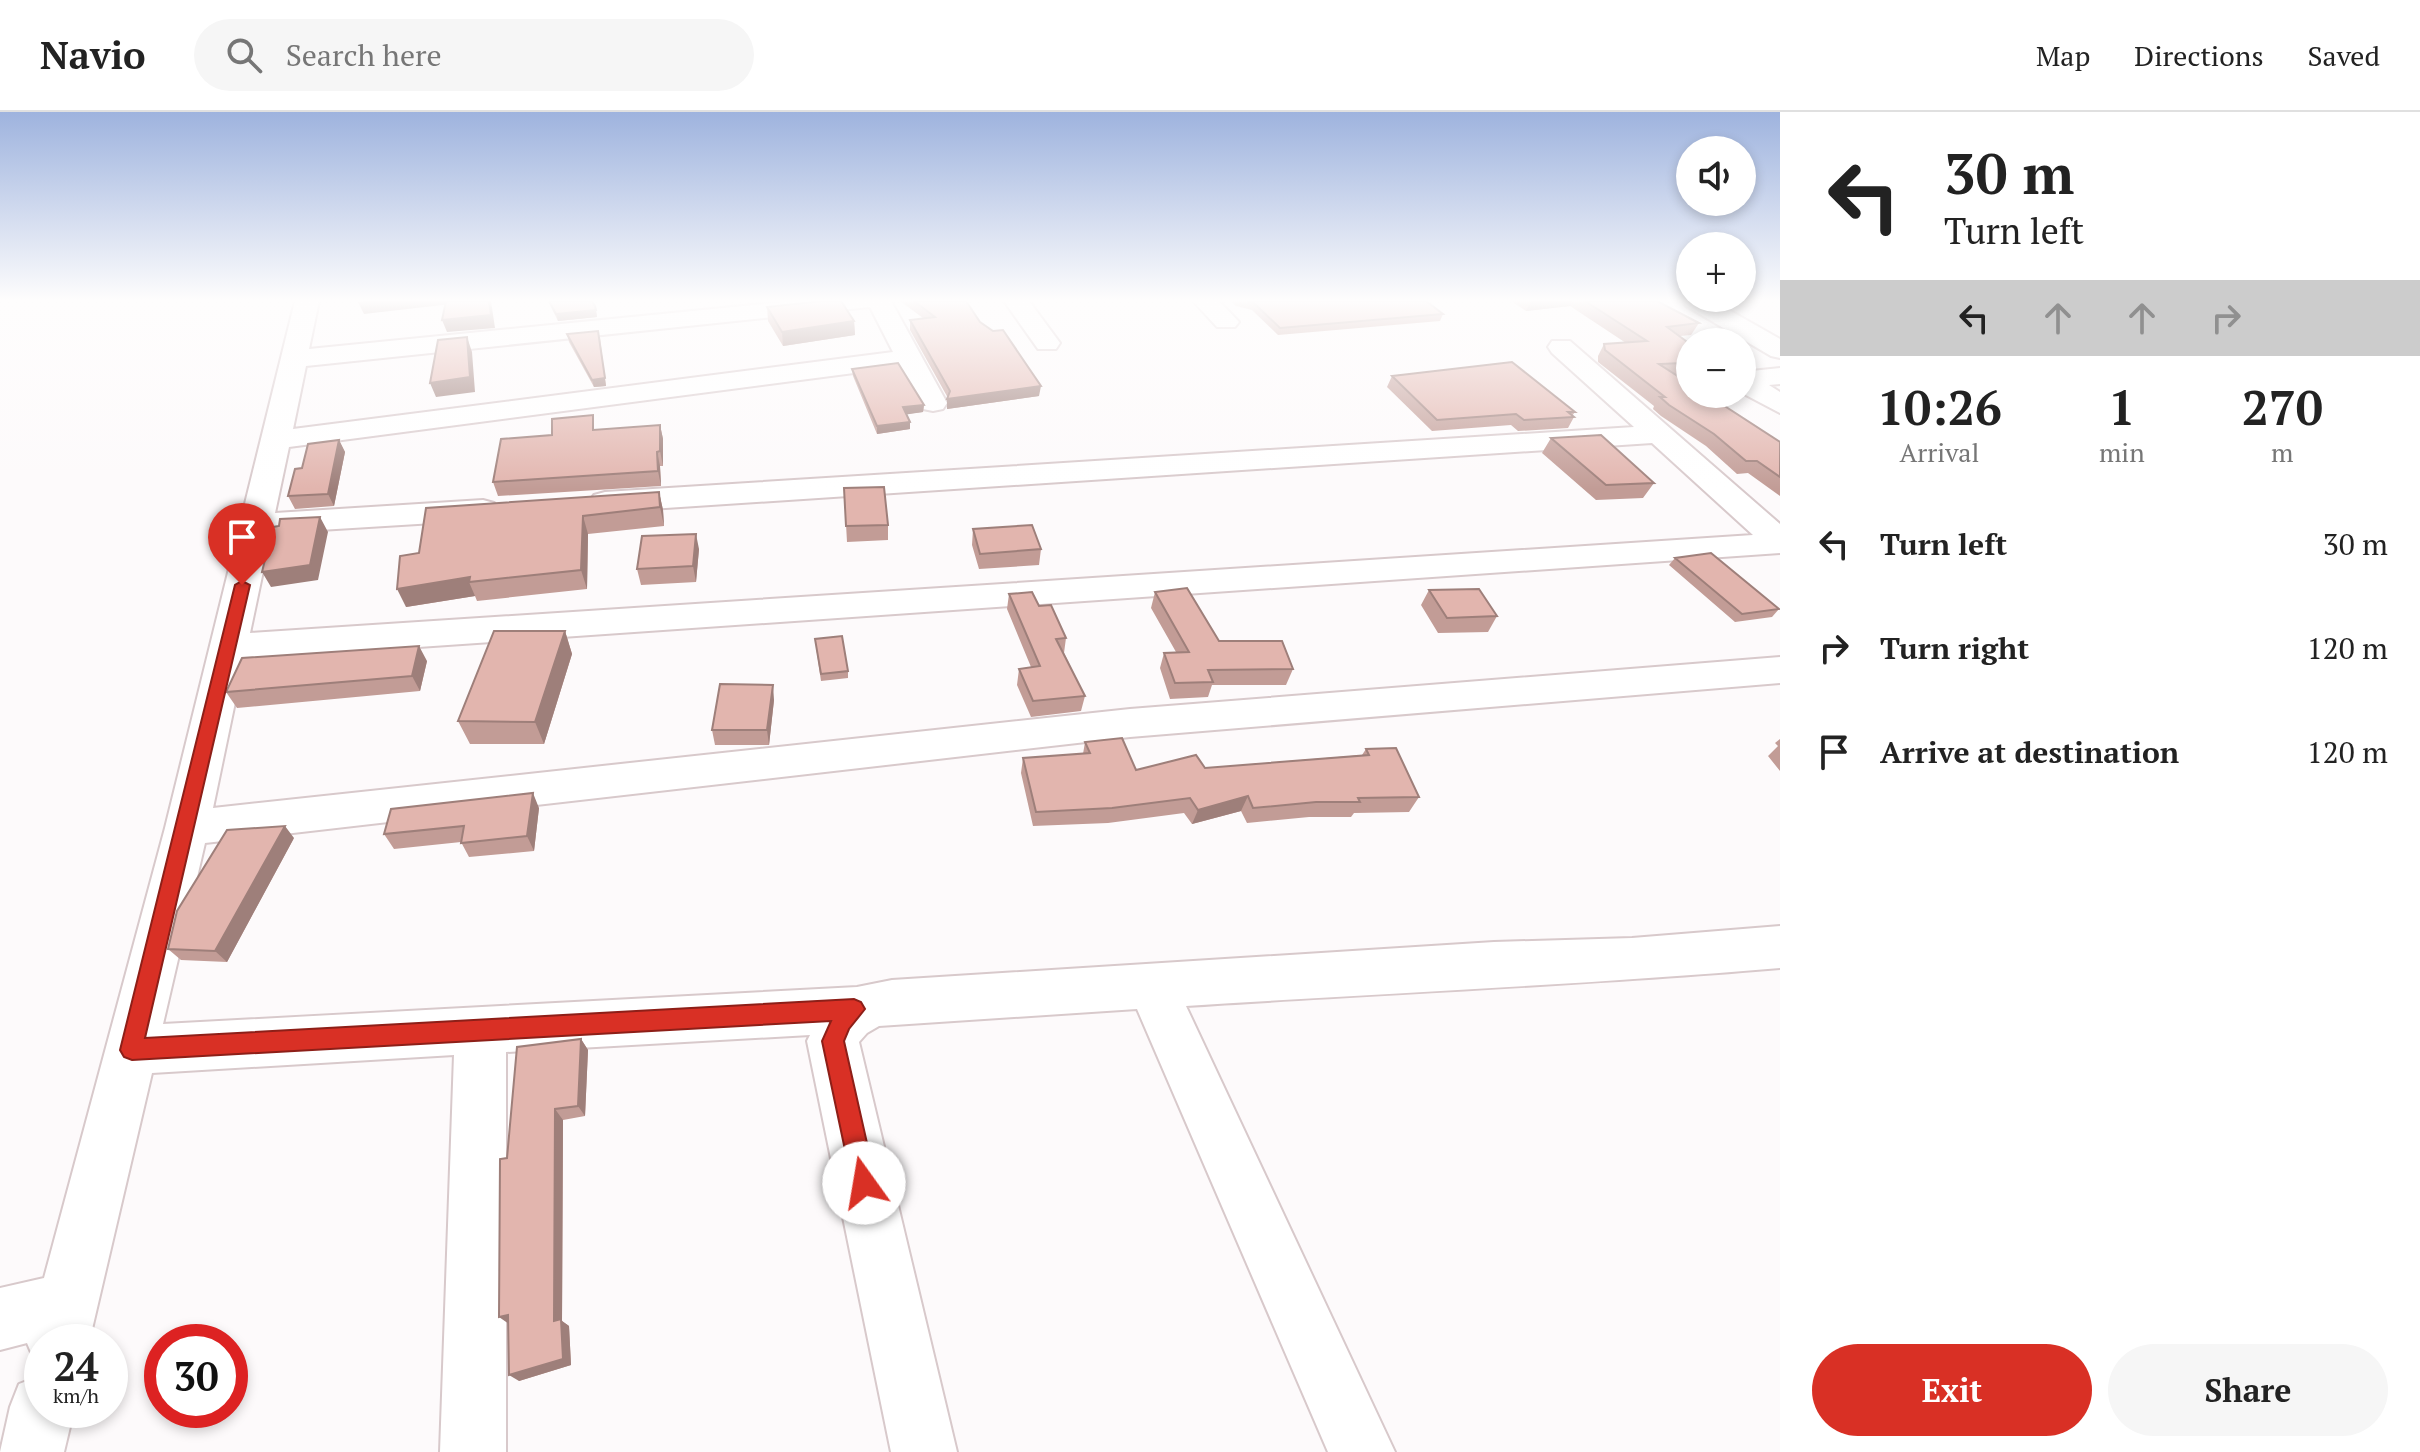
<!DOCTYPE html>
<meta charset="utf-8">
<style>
body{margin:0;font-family:"PT Serif",serif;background:#f6f6f6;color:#222;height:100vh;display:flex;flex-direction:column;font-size:30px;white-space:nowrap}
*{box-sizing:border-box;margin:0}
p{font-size:26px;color:#767676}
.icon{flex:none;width:44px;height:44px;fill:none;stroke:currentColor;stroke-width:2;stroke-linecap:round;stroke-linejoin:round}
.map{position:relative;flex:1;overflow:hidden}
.panel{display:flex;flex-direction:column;background:#fff;width:640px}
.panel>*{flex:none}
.hud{background:#fff;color:#222;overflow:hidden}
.tools{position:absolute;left:1676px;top:24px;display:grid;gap:16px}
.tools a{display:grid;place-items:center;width:80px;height:80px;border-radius:50%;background:#fff;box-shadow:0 4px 12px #0003;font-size:40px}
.speed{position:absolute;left:24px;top:1212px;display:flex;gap:16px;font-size:40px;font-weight:700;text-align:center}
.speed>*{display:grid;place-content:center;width:104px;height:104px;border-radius:50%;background:#fff;box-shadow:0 4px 12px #0003;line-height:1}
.speed small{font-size:20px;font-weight:400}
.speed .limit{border:12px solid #d22;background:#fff;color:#111}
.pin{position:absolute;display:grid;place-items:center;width:68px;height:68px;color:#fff;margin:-82px -34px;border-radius:50% 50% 50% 0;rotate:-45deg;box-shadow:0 0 8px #0007}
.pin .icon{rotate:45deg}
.me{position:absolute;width:88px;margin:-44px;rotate:347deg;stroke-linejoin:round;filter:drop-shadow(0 0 6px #0008)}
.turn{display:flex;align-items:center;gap:28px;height:168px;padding:0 32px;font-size:36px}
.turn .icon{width:104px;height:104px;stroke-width:2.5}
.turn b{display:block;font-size:56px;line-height:68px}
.lanes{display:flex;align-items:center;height:76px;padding:0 32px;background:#0003;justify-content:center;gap:40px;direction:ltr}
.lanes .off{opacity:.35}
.eta{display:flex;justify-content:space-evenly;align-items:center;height:136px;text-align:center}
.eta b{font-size:48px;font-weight:700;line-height:56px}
.cta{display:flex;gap:16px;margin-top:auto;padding:16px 32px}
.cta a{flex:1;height:92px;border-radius:48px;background:#d93025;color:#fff;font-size:32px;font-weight:700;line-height:92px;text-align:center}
.cta a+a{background:#f6f6f6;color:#222}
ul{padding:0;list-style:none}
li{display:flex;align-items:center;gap:24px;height:104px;padding:0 32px}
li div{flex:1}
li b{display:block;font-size:30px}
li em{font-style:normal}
header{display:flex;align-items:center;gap:48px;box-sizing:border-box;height:112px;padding:0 40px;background:#fff;border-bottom:2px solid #e0e0e0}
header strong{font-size:38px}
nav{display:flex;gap:44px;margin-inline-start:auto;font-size:28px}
.search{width:560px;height:72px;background:#f6f6f6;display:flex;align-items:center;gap:20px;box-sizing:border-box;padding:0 28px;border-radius:44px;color:#767676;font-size:30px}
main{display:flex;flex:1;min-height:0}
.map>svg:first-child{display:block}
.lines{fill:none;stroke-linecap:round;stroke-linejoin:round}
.minor-casing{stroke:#d8c9cb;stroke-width:4}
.minor{fill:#fff;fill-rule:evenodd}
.wall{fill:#c29c96}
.shaded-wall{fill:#9e7f7a}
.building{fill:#e2b5ae;stroke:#9e7f7a;stroke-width:2}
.route{fill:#d93025;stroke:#8d1f18;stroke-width:2}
</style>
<header>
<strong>Navio</strong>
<div class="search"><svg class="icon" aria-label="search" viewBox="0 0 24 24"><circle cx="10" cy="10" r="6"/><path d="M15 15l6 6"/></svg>Search here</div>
<nav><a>Map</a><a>Directions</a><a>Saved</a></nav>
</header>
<main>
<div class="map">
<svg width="1780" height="1340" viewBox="0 0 1780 1340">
<rect width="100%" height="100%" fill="#fdfafb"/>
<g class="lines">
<g class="minor-casing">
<path id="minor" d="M 295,189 L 319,189 L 309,237 L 793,189 L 891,189 L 947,291 L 943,297 L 933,299 L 923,297 L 900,255 L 289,335 L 275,401 L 483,388 L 494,391 L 499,398 L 494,405 L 483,408 L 271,421 L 250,521 L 1753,423 L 1652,331 L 605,400 L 594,397 L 589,390 L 594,383 L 605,380 L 1634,315 L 1552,241 L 1548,235 L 1552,229 L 1570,229 L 1780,412 L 1780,441 L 244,547 L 213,696 L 1130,597 L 1780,545 L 1780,571 L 1130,625 L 205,731 L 163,912 L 857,875 L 892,868 L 1494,830 L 1632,826 L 1780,814 L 1780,856 C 1582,873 1384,881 1186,894 L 1395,1340 L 1328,1340 L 1137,897 L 879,914 L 867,921 L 859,930 L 957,1340 L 891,1340 L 807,929 L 810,923 L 506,940 L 506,1340 L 440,1340 L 454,943 L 152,961 L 89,1230 L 42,1230 L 42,1254 L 36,1252 L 27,1231 L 0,1238 L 0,1176 L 44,1166 L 165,716 ZM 870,195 L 893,240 L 293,317 L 306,254 Z
M 1004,189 L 1029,189 L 1060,231 L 1056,237 L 1038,237 Z
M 1193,189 L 1219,189 L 1239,210 L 1235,215 L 1217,215 Z
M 1683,189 L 1713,189 L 1780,227 L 1780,246 L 1771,244 L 1686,194 Z
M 1780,256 L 1780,272 L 1769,273 L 1780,280 L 1780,301 L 1742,281 L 1742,260 Z
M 42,1263 L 42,1298 L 74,1298 L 64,1340 L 0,1340 L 10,1295 L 19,1272 Z"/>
</g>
<use href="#minor" class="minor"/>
</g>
<path class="wall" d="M 548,189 L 595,194 L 597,205 L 558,209 Z
M 900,189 L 966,189 L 980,210 L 1039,284 L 947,297 L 948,286 L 910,218 L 910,208 L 923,206 Z
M 1231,189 L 1426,189 L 1443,202 L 1440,209 L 1278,223 L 1252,198 L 1236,194 Z
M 1511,189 L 1657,189 L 1699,211 L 1691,223 L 1680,224 L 1690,232 L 1690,262 L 1686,262 L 1683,267 L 1780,330 L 1780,384 L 1748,361 L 1737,362 L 1706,334 L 1661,304 L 1653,297 L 1654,294 L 1598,250 L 1598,244 L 1604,232 L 1626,231 L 1570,194 L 1526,199 Z
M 767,195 L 854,209 L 855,223 L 783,234 L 768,209 Z
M 567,222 L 600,226 L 606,274 L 594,275 L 569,230 Z
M 852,257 L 924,293 L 923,300 L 906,302 L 910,317 L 877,322 L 853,264 Z
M 1392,264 L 1575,300 L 1572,304 L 1574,305 L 1568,316 L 1518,319 L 1511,313 L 1432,319 L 1387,275 Z
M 660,313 L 663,327 L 663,354 L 660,354 L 661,374 L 498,384 L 493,370 L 552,323 Z
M 1551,326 L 1654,371 L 1643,386 L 1596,388 L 1542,341 Z
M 339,328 L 345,340 L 334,394 L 295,397 L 288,384 L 302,356 Z
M 844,376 L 888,413 L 888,428 L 847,430 Z
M 659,380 L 663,398 L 664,414 L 588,422 L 587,477 L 477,489 L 475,484 L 406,495 L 419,441 Z
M 973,417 L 1041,437 L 1039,453 L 979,457 L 972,433 Z
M 699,437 L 696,470 L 641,473 L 637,457 Z
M 1675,446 L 1779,497 L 1772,505 L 1735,510 L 1669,453 Z
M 1429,478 L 1497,504 L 1488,520 L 1438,521 L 1421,493 Z
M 1155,480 L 1219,529 L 1293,557 L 1286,573 L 1212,573 L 1208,585 L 1170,587 L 1160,556 L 1164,541 L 1176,540 L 1151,496 Z
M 1009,482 L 1039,494 L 1066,526 L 1064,541 L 1085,584 L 1081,599 L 1031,605 L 1017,573 L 1019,557 L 1031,555 L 1007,497 Z
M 565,519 L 572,542 L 544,632 L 470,632 L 458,609 Z
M 816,535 L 848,559 L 848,566 L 821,569 Z
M 427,549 L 420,579 L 237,596 L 226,580 Z
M 774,588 L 769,633 L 715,633 L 712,618 Z
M 1780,627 L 1780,659 L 1768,644 L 1778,634 L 1775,631 Z
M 1085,630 L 1136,658 L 1205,656 L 1362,643 L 1366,637 L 1419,685 L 1409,700 L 1354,701 L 1351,705 L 1309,705 L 1247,711 L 1241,699 L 1192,712 L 1184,701 L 1108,711 L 1033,714 L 1021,661 L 1023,646 L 1083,642 Z
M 539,696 L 534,739 L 469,745 L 461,730 L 394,737 L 384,722 Z
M 294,726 L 227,850 L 181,848 L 168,837 Z
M 581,927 L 588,938 L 585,1004 L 563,1008 L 562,1209 L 569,1214 L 571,1253 L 519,1269 L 507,1046 Z"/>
<path class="shaded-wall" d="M 364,189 L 450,189 L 451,192 L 364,202 L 358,190 Z
M 489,189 L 491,189 L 495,216 L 447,220 L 442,208 Z
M 1531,189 L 1572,189 L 1570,194 L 1526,199 Z
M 596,198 L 597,205 L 558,209 L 556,202 Z
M 854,209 L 855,223 L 783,234 L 782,220 Z
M 598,219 L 606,274 L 594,275 L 592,268 Z
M 467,225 L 472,240 L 475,280 L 436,285 L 430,271 Z
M 1041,274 L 1039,284 L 947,297 L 947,287 Z
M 924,293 L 923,300 L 903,303 L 903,295 Z
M 910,310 L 910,317 L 877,322 L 877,314 Z
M 660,313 L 663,327 L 663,354 L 660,339 Z
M 339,328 L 345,340 L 334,394 L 328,382 Z
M 657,340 L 660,354 L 661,374 L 658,359 Z
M 659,380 L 663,398 L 664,414 L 660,395 Z
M 583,404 L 588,422 L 587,477 L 581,458 Z
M 320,405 L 328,420 L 318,468 L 271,475 L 262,460 Z
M 696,422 L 699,437 L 696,470 L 693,454 Z
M 470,465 L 469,470 L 475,484 L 406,495 L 397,477 Z
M 565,519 L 572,542 L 544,632 L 535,610 Z
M 419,534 L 427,549 L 420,579 L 412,564 Z
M 773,573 L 774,588 L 769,633 L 767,618 Z
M 533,681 L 539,696 L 534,739 L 527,724 Z
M 1248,684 L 1241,699 L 1192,712 L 1198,698 Z
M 285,714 L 294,726 L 227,850 L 215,839 Z
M 581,927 L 588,938 L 585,1004 L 578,994 Z
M 555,997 L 563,1008 L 562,1209 L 569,1214 L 571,1253 L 519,1269 L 509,1263 L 554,1209 Z
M 508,1203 L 509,1212 L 499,1205 Z"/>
<path class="building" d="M 446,189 L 489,189 L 491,203 L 442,208 Z
M 549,189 L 592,189 L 595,194 L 596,198 L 556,202 Z
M 822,189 L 841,189 L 854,209 L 782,220 L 767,195 Z
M 914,189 L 966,189 L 980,210 L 993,219 L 1003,218 L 1041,274 L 947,287 L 950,279 L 910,208 L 935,205 Z
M 1247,189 L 1426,189 L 1443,202 L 1280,216 L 1254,191 Z
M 1585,189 L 1657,189 L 1699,211 L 1667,215 L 1690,232 L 1690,256 L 1682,251 L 1659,252 L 1690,272 L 1690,282 L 1706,282 L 1780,330 L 1780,365 L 1757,349 L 1746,349 L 1714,322 L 1669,293 L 1660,285 L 1665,285 L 1605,238 L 1604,232 L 1647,229 Z
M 598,219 L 605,266 L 592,268 L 567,222 Z
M 467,225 L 470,265 L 430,271 L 438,228 Z
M 1512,250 L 1575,300 L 1568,300 L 1574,305 L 1524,308 L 1516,302 L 1437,308 L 1392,264 Z
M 898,251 L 924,293 L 903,295 L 910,310 L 877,314 L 852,257 Z
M 593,303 L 593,318 L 660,313 L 660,339 L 657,340 L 658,359 L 493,370 L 501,327 L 552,323 L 552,307 Z
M 1601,323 L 1654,371 L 1606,373 L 1551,326 Z
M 339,328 L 328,382 L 288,384 L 295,357 L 302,356 L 308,332 Z
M 884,375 L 888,413 L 846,414 L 844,376 Z
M 659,380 L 660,395 L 583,404 L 581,458 L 469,470 L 470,465 L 397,477 L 400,444 L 419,441 L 426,396 Z
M 320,405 L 310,453 L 262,460 L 273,415 L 279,414 L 280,407 Z
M 1032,413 L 1041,437 L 980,442 L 973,417 Z
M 696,422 L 693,454 L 637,457 L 642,424 Z
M 1711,441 L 1779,497 L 1742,502 L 1675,446 Z
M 1187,476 L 1219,529 L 1282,529 L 1293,557 L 1208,558 L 1213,570 L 1175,571 L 1164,541 L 1189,540 L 1155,480 Z
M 1479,477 L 1497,504 L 1447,506 L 1429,478 Z
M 1032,480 L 1039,494 L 1051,493 L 1066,526 L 1056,527 L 1085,584 L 1033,589 L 1019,557 L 1040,554 L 1009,482 Z
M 494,519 L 565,519 L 535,610 L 458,609 Z
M 842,524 L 848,559 L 821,562 L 815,527 Z
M 419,534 L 412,564 L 226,580 L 242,546 Z
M 720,572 L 773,573 L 767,618 L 712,618 Z
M 1122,626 L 1136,658 L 1196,643 L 1205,656 L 1369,643 L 1366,637 L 1396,636 L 1419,685 L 1358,686 L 1360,690 L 1316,690 L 1253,696 L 1248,684 L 1198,698 L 1190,686 L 1112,696 L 1036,700 L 1023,646 L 1090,641 L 1085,630 Z
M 533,681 L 527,724 L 461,731 L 464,714 L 384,722 L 391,697 Z
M 285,714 L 215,839 L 168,837 L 177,799 L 227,718 Z
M 581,927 L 578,994 L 555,997 L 554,1209 L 561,1207 L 563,1247 L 509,1263 L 508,1203 L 499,1205 L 500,1047 L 507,1046 L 517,935 Z"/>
<linearGradient id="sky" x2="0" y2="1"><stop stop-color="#9eb3de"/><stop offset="0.5" stop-color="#fefdfd"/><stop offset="1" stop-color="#fefdfd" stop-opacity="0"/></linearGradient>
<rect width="1780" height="377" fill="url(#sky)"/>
<path class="route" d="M 242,469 L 250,473 L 145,926 L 854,887 L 861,890 L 865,897 L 849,917 L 844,929 L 876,1071 L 872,1079 L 864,1083 L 855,1079 L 852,1071 L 822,929 L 831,909 L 132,948 L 124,945 L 120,938 L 235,473 Z"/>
</svg>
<div class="tools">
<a><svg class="icon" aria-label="sound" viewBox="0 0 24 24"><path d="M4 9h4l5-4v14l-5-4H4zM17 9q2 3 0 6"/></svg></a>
<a>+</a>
<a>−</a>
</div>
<div class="speed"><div>24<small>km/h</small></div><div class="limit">30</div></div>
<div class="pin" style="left:242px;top:473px;background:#d93025"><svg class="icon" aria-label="arrive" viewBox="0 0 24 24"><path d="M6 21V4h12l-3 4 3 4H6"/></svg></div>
<svg class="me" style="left:864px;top:1071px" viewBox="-20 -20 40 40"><circle r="19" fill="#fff"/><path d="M0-13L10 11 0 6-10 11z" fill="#d93025"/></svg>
</div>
<section class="panel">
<div class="hud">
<div class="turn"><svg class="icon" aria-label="left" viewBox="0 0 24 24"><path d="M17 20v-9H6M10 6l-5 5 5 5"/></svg><div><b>30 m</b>Turn left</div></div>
<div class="lanes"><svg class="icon" aria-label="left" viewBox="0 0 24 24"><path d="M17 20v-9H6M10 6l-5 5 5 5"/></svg><svg class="icon off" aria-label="ahead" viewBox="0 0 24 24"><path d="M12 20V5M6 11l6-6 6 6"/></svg><svg class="icon off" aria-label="ahead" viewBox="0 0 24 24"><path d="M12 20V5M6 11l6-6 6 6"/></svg><svg class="icon off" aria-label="right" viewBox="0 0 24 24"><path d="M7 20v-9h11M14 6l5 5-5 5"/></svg></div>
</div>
<div class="eta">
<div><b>10:26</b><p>Arrival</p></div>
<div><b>1</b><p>min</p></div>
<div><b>270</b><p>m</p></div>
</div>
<ul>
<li><svg class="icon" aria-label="left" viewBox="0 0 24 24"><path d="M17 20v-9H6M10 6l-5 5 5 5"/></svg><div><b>Turn left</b></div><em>30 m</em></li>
<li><svg class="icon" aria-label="right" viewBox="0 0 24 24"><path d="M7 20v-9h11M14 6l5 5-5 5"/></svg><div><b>Turn right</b></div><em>120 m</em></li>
<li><svg class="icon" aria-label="arrive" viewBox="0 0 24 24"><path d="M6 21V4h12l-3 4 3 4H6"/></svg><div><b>Arrive at destination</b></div><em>120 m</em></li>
</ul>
<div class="cta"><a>Exit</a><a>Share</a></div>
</section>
</main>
